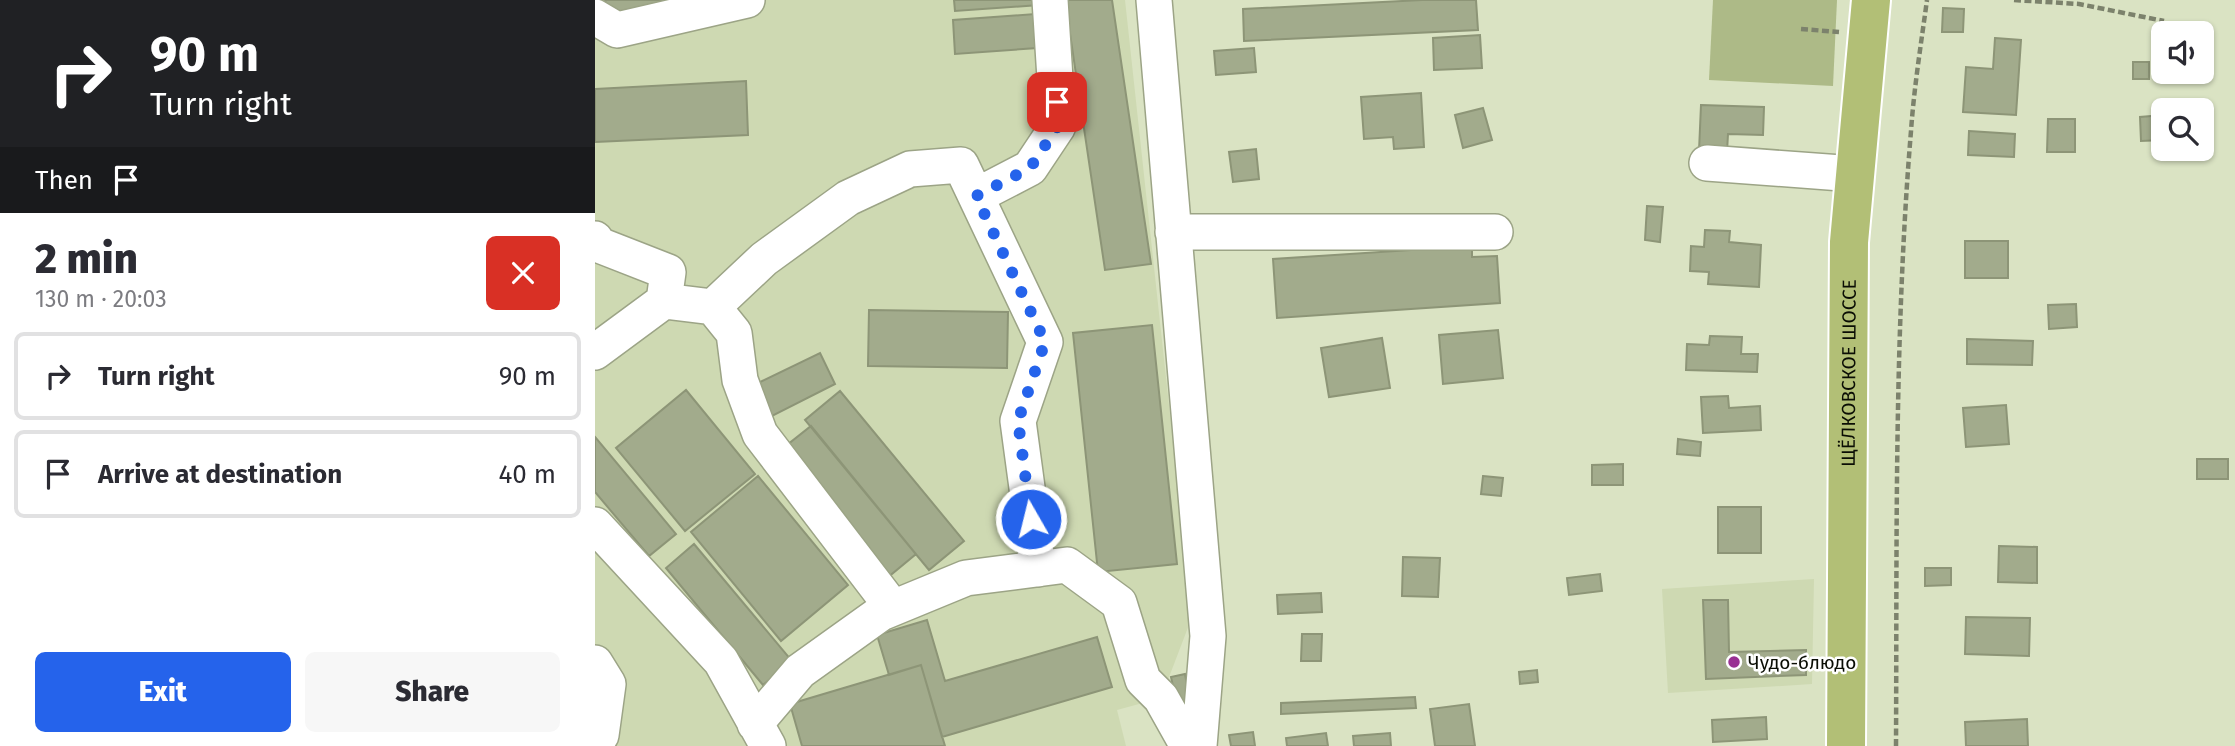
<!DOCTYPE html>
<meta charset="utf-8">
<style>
body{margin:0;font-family:"Fira Sans",sans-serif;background:#f7f7f7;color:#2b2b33;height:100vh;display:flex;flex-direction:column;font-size:26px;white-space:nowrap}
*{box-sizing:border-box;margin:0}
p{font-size:23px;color:#7c7c81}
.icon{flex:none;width:38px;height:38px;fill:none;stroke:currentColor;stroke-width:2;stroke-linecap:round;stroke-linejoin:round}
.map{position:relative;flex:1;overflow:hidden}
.drawer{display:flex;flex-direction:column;background:#fff;width:595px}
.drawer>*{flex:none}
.guide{background:#202124;color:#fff;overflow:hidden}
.fabs{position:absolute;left:1556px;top:21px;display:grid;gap:14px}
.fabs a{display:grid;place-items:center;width:63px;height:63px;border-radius:10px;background:#fff;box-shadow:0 2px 5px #0004;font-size:35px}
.pin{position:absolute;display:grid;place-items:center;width:60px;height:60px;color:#fff;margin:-30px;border-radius:14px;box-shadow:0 4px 10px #0006}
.me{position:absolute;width:77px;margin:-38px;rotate:352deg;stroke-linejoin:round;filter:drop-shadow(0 0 5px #0008)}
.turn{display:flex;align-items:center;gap:24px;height:147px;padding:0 35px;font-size:32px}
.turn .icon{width:91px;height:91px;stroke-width:2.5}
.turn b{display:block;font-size:49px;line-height:60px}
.then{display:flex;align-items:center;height:66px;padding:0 35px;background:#0003;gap:14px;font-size:26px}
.round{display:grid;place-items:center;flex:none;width:74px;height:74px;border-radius:10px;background:#f7f7f7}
.head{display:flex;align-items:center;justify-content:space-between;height:119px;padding:0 35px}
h1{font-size:42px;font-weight:800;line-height:52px}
.cta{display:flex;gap:14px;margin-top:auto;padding:14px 35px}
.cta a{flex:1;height:80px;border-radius:10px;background:#2563eb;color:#fff;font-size:28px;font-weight:800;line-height:80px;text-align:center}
.cta a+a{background:#f7f7f7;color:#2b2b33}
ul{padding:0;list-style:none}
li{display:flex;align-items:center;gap:21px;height:88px;margin:0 14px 10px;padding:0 21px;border:4px solid #e1e1e2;border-radius:10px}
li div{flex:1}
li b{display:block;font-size:26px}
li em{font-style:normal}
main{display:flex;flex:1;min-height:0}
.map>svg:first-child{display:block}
.built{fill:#ced9b2}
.green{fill:#adba87}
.building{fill:#a2ab8c;stroke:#8d9577;stroke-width:2}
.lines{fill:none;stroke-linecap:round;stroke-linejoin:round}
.minor-casing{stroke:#9ca486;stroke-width:38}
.major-casing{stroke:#fff;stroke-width:42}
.path{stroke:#7c826c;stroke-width:4.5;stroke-dasharray:7 3.5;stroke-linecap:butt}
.minor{stroke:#fff;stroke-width:35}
.major{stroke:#b2bf76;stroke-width:38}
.route{stroke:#2563eb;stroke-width:12;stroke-dasharray:0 21.6}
.poi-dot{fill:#993093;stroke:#fff;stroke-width:2.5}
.labels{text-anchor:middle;stroke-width:5;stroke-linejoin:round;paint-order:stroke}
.street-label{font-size:19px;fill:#0a0d04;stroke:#fff}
.poi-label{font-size:19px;fill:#0a0d04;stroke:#fff;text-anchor:start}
</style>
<main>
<section class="drawer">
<div class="guide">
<div class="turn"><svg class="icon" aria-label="right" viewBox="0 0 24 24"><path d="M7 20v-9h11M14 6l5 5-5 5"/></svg><div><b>90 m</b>Turn right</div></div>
<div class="then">Then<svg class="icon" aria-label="arrive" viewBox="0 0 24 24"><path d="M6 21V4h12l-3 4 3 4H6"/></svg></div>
</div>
<div class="head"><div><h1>2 min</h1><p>130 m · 20:03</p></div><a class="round" style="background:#d93025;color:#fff"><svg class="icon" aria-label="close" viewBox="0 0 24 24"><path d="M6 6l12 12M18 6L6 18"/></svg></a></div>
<ul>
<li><svg class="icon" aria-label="right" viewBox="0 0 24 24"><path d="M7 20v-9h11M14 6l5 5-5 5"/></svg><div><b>Turn right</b></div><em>90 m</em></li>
<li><svg class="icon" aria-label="arrive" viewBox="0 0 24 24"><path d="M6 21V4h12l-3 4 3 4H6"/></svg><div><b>Arrive at destination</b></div><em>40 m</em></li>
</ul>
<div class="cta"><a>Exit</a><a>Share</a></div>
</section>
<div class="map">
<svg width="1640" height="746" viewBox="0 0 1640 746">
<rect width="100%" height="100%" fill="#dae3c3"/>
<path class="built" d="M 0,0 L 530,0 L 597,617 L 566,698 L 522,710 L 531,746 L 0,746 Z
M 1219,579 L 1217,684 L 1073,693 L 1067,589 Z"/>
<path class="green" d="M 1118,0 L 1242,0 L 1238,86 L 1114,80 Z"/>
<path class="building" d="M 10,0 L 108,0 L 15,21 Z
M 359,0 L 444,0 L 444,5 L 360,11 Z
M 470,0 L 517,0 L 556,264 L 510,270 Z
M 827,0 L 881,0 L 883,30 L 649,41 L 648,9 Z
M 1348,8 L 1369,9 L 1368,32 L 1347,32 Z
M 440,14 L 442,48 L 360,54 L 358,20 Z
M 885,35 L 887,68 L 839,70 L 838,38 Z
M 1400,38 L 1426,40 L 1421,115 L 1368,112 L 1371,67 L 1398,69 Z
M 659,48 L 661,72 L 621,75 L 619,51 Z
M 1538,62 L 1554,62 L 1554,79 L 1538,79 Z
M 151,81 L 153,135 L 0,142 L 0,89 Z
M 826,93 L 829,147 L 799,149 L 798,137 L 769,139 L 766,97 Z
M 1106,105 L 1169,107 L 1168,135 L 1133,134 L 1132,152 L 1104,151 Z
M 888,108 L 897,140 L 868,148 L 860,115 Z
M 1568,115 L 1568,140 L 1546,141 L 1545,117 Z
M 1453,119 L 1480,119 L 1480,152 L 1452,152 Z
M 1374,131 L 1420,134 L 1419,157 L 1373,155 Z
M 661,149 L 664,179 L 638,182 L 634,152 Z
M 1052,206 L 1068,207 L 1065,242 L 1050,240 Z
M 1110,230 L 1135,231 L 1134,242 L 1166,245 L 1164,287 L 1113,284 L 1114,272 L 1095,271 L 1096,246 L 1109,247 Z
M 1370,241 L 1413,241 L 1413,278 L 1370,278 Z
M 877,246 L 877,257 L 902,256 L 905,303 L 682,318 L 678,259 Z
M 1481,304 L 1482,327 L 1454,329 L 1453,305 Z
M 274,310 L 413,312 L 412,368 L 273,366 Z
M 557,325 L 582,564 L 503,572 L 478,333 Z
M 903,330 L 908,378 L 848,384 L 844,335 Z
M 1115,336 L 1147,337 L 1146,354 L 1163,354 L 1162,372 L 1091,370 L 1092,344 L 1114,345 Z
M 787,338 L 795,388 L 734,397 L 726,348 Z
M 1372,339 L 1438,341 L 1437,365 L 1372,364 Z
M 225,353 L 240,384 L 177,416 L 161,384 Z
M 91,390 L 160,474 L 90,531 L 21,448 Z
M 245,391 L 369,541 L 334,570 L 210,420 Z
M 1133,396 L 1134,408 L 1165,406 L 1166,430 L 1108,433 L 1106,397 Z
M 1411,405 L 1414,444 L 1371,447 L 1368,408 Z
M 216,426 L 321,554 L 292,578 L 187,449 Z
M 0,437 L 81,534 L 54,556 L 0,492 Z
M 1083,439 L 1106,442 L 1105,456 L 1082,454 Z
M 1602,459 L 1633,459 L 1633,479 L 1602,479 Z
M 1028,464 L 1028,485 L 997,485 L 997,465 Z
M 163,476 L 253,585 L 186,641 L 96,532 Z
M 888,476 L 908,478 L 906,496 L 886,494 Z
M 1123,507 L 1166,507 L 1166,553 L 1123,553 Z
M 99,544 L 197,661 L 168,685 L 71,568 Z
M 1404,546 L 1442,547 L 1442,583 L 1403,582 Z
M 808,557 L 845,558 L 843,597 L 807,596 Z
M 1330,568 L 1356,568 L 1356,585 L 1330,586 Z
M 1005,574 L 1007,591 L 974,595 L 972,578 Z
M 726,593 L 727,612 L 683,614 L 682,595 Z
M 1108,600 L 1133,600 L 1134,652 L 1211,650 L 1211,675 L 1111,679 Z
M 1371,617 L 1435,618 L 1434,656 L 1370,654 Z
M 332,620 L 350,681 L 502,637 L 517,687 L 347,737 L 326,665 L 294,675 L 282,635 Z
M 707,634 L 727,634 L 726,661 L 706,661 Z
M 326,665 L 350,746 L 207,746 L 195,704 Z
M 942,670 L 943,682 L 925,684 L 924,672 Z
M 590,674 L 595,701 L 582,704 L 576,677 Z
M 820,697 L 821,708 L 686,714 L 686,703 Z
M 874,704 L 880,746 L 840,746 L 835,709 Z
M 1171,717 L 1172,739 L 1118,742 L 1117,720 Z
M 1432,719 L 1433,746 L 1371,746 L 1370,722 Z
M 658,732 L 660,746 L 636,746 L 634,735 Z
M 731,733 L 733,746 L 692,746 L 691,738 Z
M 795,733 L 796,746 L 759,746 L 758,736 Z"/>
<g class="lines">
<g class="minor-casing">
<path id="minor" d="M 559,0 L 613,636 L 604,746
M 0,17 L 22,30 L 152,0
M 1112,163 L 1260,174
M 381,196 L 435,168 L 463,126 L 455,0
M 578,232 L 900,232
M 0,239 L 4,245 L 73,272 L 69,301
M 118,307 L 169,259 L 253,198 L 315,169 L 366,165 L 450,342 L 423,421 L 443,569
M 0,352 L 69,301 L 118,307 L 139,333 L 145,380 L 165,434 L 298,608
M 0,525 L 126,661 L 173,746
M 0,663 L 13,684 L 6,735 L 0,738
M 160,724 L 205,671 L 286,613 L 371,578 L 472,565 L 524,603 L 548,680 L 566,698 L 593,746"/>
</g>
<g class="major-casing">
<g id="major">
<path id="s1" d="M 1251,746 L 1254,242 L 1276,0"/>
</g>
</g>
<path class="path" d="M 1419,0 L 1484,4 L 1569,21
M 1206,29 L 1244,32
M 1301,746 C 1302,541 1299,336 1316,131 C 1319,88 1326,44 1332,0"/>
<use href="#minor" class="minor"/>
<use href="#major" class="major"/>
</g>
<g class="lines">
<path class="route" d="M 436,519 L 423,421 L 450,342 L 381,196 L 435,168 L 463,126 L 462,102"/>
</g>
<circle class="poi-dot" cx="1139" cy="662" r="7"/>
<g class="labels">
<g class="street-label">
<text dy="7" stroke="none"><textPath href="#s1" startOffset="373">ЩЁЛКОВСКОЕ ШОССЕ</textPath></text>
</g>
<g class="poi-label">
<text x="1153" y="669">Чудо-блюдо</text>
</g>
</g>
</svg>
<div class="fabs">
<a><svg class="icon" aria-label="sound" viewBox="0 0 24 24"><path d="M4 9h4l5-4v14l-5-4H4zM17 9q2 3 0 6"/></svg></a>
<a><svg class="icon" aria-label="search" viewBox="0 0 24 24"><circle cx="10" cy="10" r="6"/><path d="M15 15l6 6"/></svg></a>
</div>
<div class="pin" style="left:462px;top:102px;background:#d93025"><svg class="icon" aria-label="arrive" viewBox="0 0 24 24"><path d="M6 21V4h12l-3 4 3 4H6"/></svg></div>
<svg class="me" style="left:436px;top:519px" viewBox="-20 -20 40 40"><circle r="17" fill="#2563eb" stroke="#fff" stroke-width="3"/><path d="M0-11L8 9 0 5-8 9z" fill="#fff"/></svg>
</div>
</main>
